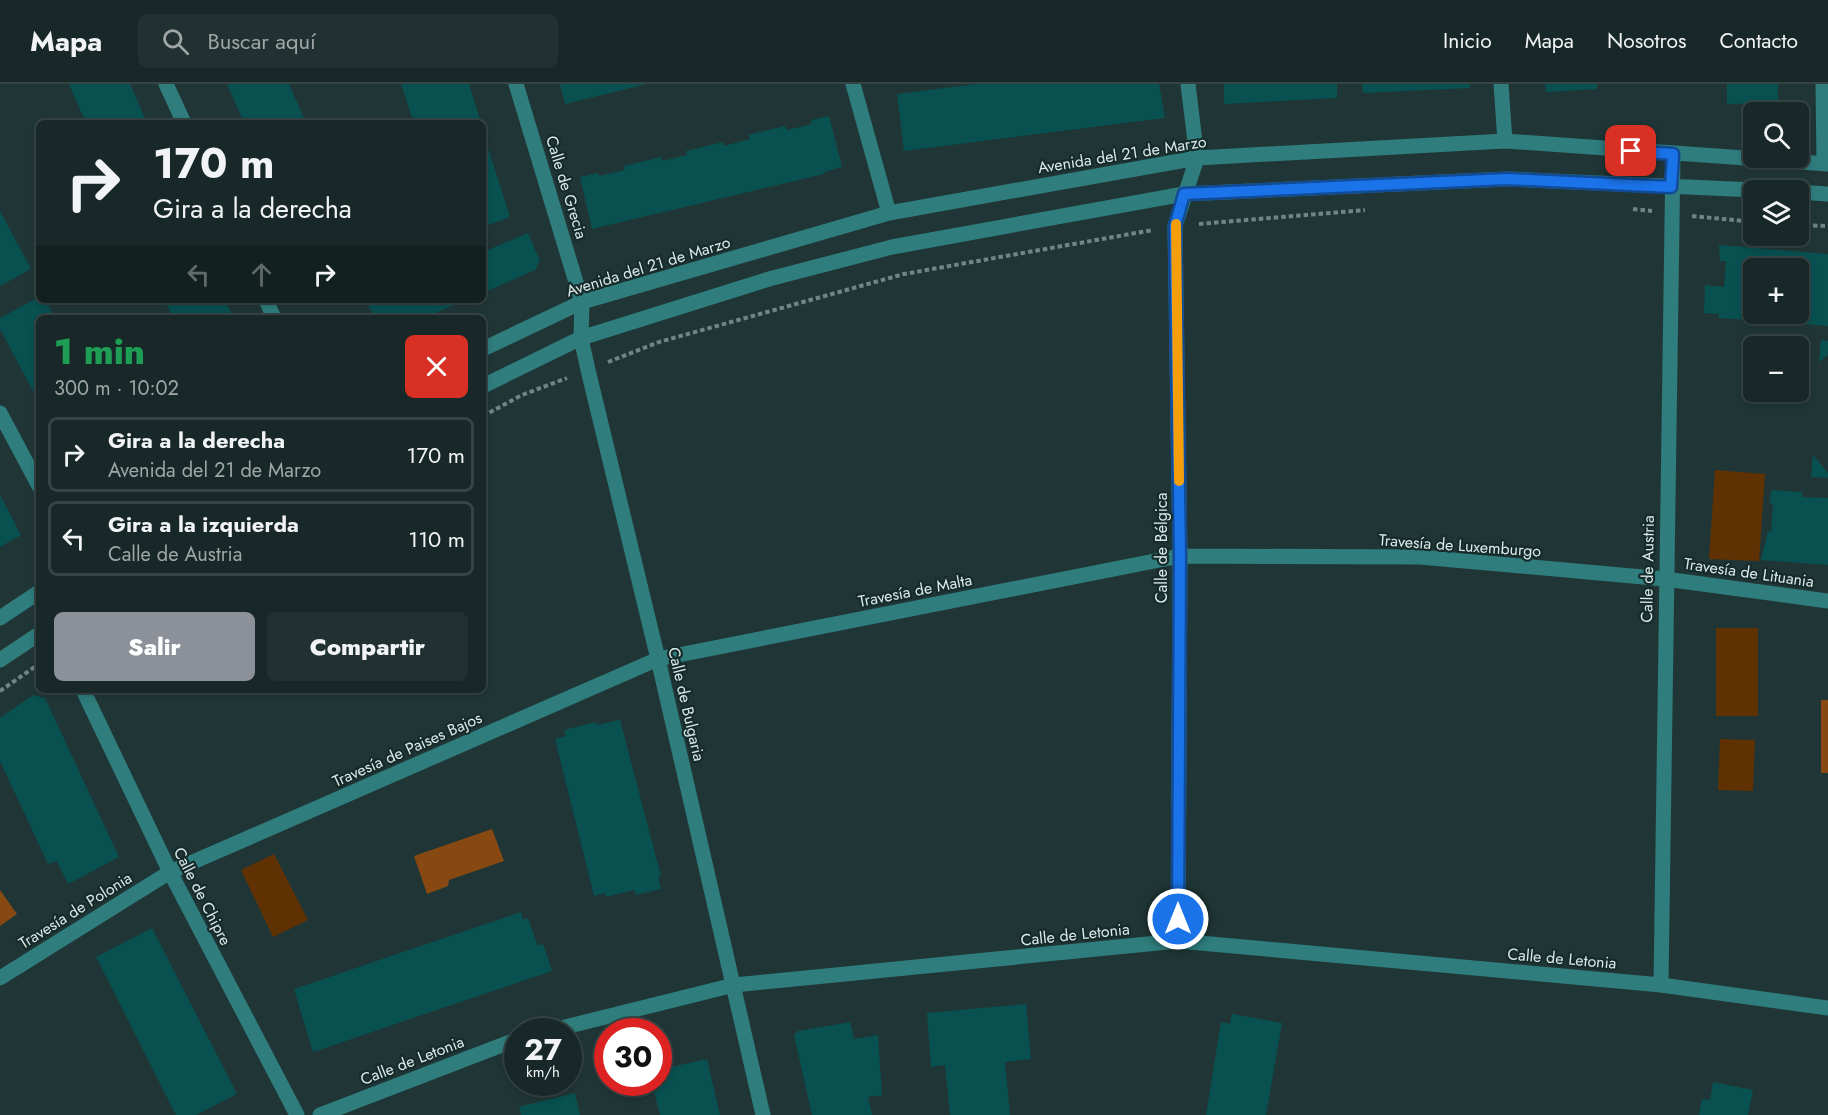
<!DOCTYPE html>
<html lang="es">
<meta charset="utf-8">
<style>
body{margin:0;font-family:Jost,sans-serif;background:#213030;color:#f1f3f6;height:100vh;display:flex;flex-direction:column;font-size:22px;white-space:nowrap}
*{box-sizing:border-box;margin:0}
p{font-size:20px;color:#9fa6a8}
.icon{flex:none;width:33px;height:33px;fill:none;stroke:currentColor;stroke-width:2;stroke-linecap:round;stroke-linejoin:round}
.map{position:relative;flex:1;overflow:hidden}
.drawer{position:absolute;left:36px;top:231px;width:450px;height:378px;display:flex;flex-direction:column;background:#182828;border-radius:9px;box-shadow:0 3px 9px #0003,0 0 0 2px #364445}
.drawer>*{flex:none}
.guide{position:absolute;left:36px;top:36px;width:450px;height:183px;border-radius:9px;box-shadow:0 3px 9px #0003,0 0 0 2px #364445;background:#182828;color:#f1f3f6;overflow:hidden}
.tools{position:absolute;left:1743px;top:18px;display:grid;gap:12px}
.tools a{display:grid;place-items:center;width:66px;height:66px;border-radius:9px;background:#182828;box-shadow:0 3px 9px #0003,0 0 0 2px #364445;font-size:30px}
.speed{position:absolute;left:504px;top:934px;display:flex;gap:12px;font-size:30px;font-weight:700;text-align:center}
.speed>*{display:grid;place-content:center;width:78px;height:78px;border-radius:50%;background:#182828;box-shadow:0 3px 9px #0003,0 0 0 2px #364445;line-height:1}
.speed small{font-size:15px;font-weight:400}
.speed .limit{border:9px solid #d22;background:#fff;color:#111}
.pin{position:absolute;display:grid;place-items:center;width:51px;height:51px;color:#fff;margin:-26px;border-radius:12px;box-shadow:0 3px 9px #0006}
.me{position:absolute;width:66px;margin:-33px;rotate:0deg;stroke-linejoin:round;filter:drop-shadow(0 0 4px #0008)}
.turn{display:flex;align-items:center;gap:21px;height:126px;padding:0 18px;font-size:27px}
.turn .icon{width:78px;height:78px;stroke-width:2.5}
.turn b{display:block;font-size:42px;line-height:51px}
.lanes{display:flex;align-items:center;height:57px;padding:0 18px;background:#0003;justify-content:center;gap:30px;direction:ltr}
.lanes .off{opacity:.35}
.round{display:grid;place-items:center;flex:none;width:63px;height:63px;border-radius:9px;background:#213030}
.headline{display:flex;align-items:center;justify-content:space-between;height:102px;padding:0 18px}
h1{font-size:36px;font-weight:800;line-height:45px;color:#1e9e55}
.button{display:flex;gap:12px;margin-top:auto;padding:12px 18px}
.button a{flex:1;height:69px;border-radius:9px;background:#8c9099;color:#fff;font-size:24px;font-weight:800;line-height:69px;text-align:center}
.button a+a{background:#213030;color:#f1f3f6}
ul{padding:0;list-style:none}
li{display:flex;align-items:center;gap:18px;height:75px;margin:0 12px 9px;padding:0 6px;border:3px solid #364445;border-radius:9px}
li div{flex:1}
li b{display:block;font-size:22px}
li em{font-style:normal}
header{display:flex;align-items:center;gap:36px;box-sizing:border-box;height:84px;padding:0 30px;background:#182828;border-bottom:2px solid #364445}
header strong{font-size:28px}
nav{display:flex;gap:33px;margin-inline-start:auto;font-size:21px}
.search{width:420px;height:54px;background:#213030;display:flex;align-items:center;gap:15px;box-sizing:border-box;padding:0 21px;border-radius:9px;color:#9fa6a8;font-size:22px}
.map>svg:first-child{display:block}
.green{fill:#603103}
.water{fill:#874911}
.building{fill:#095051;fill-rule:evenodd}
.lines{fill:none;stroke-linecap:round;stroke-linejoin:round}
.path{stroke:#728584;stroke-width:4;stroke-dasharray:4.5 3;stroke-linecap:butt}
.minor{stroke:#2f7d7d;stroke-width:15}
.route-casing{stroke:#114b97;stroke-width:15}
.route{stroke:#1a73e8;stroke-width:10}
.slow{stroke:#f59e0b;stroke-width:10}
.labels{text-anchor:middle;stroke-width:4.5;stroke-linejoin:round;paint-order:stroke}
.street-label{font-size:16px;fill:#dceae9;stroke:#162c2c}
</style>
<header>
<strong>Mapa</strong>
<div class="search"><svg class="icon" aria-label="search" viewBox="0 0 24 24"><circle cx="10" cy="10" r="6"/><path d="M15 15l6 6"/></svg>Buscar aquí</div>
<nav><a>Inicio</a><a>Mapa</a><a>Nosotros</a><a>Contacto</a></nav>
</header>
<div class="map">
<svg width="1828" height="1031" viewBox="0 0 1828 1031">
<rect width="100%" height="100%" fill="#203636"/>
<path class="green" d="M 1715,386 L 1765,390 L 1759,477 L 1709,475 Z
M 1716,544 L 1758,544 L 1758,632 L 1716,632 Z
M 1720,655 L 1755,656 L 1753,707 L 1718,706 Z
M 274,770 L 308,836 L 273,853 L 241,786 Z"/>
<path class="water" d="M 1821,616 L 1828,616 L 1828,689 L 1821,689 Z
M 492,745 L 504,777 L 449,796 L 448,802 L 427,810 L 414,772 Z
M 0,806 L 17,830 L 0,842 Z"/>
<path class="building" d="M 69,0 L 130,0 L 147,39 L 86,39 Z
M 227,0 L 289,0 L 306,39 L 244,39 Z
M 401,0 L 469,0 L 481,39 L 414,39 Z
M 560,0 L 643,0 L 643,1 L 565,20 Z
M 977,0 L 1159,0 L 1165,34 L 904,67 L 897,10 Z
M 1224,0 L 1337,0 L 1337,14 L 1224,20 Z
M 1362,0 L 1470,0 L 1470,4 L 1363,9 Z
M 1545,0 L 1597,0 L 1597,5 L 1546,8 Z
M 1727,0 L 1778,0 L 1778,19 L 1727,20 Z
M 829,32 L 842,83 L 824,88 L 824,90 L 592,145 L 580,93 L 598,89 L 599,92 L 625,86 L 624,82 L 661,73 L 662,77 L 675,74 L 687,71 L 686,67 L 723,58 L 724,62 L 750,55 L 748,51 L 785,42 L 787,46 L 812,40 L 811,36 Z
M 483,48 L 510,133 L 483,143 Z
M 0,127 L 31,185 L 0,202 Z
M 528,149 L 540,177 L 535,186 L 483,209 L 483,168 Z
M 1719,161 L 1828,170 L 1828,242 L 1778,238 L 1779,234 L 1750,232 L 1749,236 L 1719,234 L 1719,230 L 1704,229 L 1705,201 L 1724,203 L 1726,177 L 1720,177 ZM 1754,184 L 1798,184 L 1798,230 L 1754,230 Z
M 39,213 L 39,216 L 46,216 L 55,234 L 39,234 L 39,318 L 0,245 L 0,234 Z
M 165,216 L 225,216 L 233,234 L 173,234 Z
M 372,216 L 466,216 L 424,234 L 375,234 L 367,218 Z
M 1821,256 L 1828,257 L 1828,271 L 1819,278 Z
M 1813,371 L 1828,389 L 1828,394 L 1811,393 Z
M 1771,406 L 1802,408 L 1802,413 L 1828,414 L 1828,481 L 1761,476 L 1768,447 L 1771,448 L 1773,420 L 1770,420 Z
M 0,411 L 21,451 L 0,463 Z
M 33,611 L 45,614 L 119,773 L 68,800 L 57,777 L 48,780 L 0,677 L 0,634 Z
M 620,636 L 661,792 L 658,793 L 661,805 L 636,811 L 634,806 L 606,813 L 604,809 L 594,812 L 555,655 L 566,652 L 564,646 L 596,638 L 597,641 Z
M 521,828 L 523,836 L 528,834 L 538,862 L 543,860 L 552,887 L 313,968 L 294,905 Z
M 152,844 L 237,1010 L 196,1031 L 176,1031 L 96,873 Z
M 1026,920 L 1031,975 L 1005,978 L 1010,1031 L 950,1031 L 945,981 L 931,983 L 927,929 Z
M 1232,930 L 1282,939 L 1266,1031 L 1206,1031 L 1221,938 L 1230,940 Z
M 850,938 L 854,955 L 878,951 L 882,1011 L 868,1013 L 872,1031 L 812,1031 L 794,951 L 798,947 Z
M 707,975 L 720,1031 L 660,1031 L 652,999 L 658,999 L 658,986 Z
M 1713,998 L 1753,1006 L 1748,1031 L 1699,1031 L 1702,1015 L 1710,1016 Z
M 575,1009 L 580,1031 L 521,1031 L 519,1023 Z"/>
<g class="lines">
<path class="path" d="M 1633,125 L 1652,127
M 1692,132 L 1754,138
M 1199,140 L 1365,126
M 1798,141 L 1828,142
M 608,278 L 659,258 L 904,190 L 1153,146
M 483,332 L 522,311 L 567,294
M 0,607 L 39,580"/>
<path class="minor" d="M 166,0 L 184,39
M 516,0 L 582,218 L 581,254 L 588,286 L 658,575 L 763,1031
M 853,0 L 889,129
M 1501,0 L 1505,57
M 1823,0 L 1824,80
M 1798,108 L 1828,110
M 266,216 L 274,234
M 483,265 L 582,218 L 889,129 L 1197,74 L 1505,57 L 1828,80
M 483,302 L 581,254 L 769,195 L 892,163 L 1184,110 L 1507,95 L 1755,106
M 0,329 L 39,402
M 0,534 L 39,508
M 0,576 L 39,550
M 83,606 L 170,788 L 297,1031
M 1178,857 L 1180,472 L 1175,142 L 1197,74 L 1188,0
M 0,894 L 170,788 L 658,575 L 1180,472 L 1420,473 L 1665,495 L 1828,517
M 1661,901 L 1673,70
M 545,948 L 734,901 L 1178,857 L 1661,901 L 1828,924
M 320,1031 L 518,955"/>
</g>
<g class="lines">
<g class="route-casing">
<path id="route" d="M 1178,835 L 1180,472 L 1175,142 L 1184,110 L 1507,95 L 1671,103 L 1673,70 L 1631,67"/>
</g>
<use href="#route" class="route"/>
<path class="slow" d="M 1176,140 L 1179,397"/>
</g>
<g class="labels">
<g class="street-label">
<text transform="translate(1122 70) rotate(-9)" y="6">Avenida del 21 de Marzo</text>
<text transform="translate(567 103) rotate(73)" y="6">Calle de Grecia</text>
<text transform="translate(648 182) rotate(-17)" y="6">Avenida del 21 de Marzo</text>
<text transform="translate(1460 461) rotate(4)" y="6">Travesía de Luxemburgo</text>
<text transform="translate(1161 464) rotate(-90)" y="6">Calle de Bélgica</text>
<text transform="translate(1647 485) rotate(-89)" y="6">Calle de Austria</text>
<text transform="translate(1749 488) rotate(8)" y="6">Travesía de Lituania</text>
<text transform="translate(915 506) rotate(-11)" y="6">Travesía de Malta</text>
<text transform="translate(687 620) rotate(77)" y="6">Calle de Bulgaria</text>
<text transform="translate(407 665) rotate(-24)" y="6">Travesía de Paises Bajos</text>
<text transform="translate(203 812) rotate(63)" y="6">Calle de Chipre</text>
<text transform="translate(75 826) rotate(-32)" y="6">Travesía de Polonia</text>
<text transform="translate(1075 850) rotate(-6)" y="6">Calle de Letonia</text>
<text transform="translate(1562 874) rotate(5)" y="6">Calle de Letonia</text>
<text transform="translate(412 976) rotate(-21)" y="6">Calle de Letonia</text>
</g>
</g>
</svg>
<div class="tools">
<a><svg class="icon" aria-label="search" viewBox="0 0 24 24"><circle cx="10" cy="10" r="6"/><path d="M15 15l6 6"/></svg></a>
<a><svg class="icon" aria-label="layers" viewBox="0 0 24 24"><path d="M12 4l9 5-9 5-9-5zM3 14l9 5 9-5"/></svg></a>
<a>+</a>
<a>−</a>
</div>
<div class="speed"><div>27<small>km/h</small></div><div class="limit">30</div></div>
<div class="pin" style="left:1631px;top:67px;background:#d93025"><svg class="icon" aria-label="arrive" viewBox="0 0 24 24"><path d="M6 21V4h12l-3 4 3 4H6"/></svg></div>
<svg class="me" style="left:1178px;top:835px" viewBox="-20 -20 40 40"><circle r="17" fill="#1a73e8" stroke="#fff" stroke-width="3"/><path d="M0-11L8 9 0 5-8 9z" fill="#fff"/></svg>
<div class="guide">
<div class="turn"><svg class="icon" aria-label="right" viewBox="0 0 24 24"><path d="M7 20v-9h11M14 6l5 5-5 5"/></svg><div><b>170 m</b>Gira a la derecha</div></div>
<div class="lanes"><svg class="icon off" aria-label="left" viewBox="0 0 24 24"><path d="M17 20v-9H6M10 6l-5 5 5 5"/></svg><svg class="icon off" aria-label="ahead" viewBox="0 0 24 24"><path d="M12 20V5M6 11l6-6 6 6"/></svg><svg class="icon" aria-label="right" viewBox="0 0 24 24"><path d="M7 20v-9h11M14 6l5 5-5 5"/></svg></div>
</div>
<section class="drawer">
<div class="headline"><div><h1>1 min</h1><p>300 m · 10:02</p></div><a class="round" style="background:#d93025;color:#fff"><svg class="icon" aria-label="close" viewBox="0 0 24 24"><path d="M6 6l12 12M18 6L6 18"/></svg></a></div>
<ul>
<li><svg class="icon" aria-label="right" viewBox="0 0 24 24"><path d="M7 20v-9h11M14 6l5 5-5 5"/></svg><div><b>Gira a la derecha</b><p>Avenida del 21 de Marzo</p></div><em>170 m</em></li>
<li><svg class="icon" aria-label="left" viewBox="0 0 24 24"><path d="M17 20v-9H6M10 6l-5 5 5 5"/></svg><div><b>Gira a la izquierda</b><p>Calle de Austria</p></div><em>110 m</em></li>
</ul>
<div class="button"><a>Salir</a><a>Compartir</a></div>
</section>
</div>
